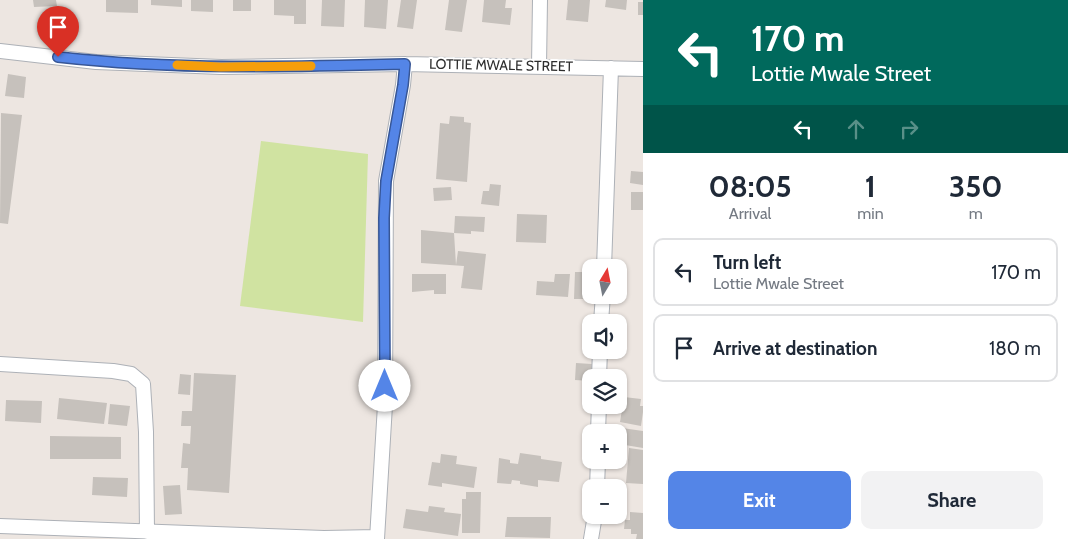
<!DOCTYPE html>
<meta charset="utf-8">
<style>
body{margin:0;font-family:Cabin,sans-serif;background:#f2f2f3;color:#1f2937;height:100vh;display:flex;flex-direction:column;font-size:19px;white-space:nowrap}
*{box-sizing:border-box;margin:0}
p{font-size:16px;color:#747a83}
.icon{flex:none;width:28px;height:28px;fill:none;stroke:currentColor;stroke-width:2;stroke-linecap:round;stroke-linejoin:round}
.map{position:relative;flex:1;overflow:hidden}
.sheet{display:flex;flex-direction:column;background:#fff;width:425px}
.sheet>*{flex:none}
.top-card{background:#00695c;color:#fff;overflow:hidden}
.needle{width:32px;rotate:10deg}
.controls{position:absolute;left:582px;top:259px;display:grid;gap:10px}
.controls a{display:grid;place-items:center;width:45px;height:45px;border-radius:10px;background:#fff;box-shadow:0 1px 4px #0004;font-size:25px}
.pin{position:absolute;display:grid;place-items:center;width:42px;height:42px;color:#fff;margin:-51px -21px;border-radius:50% 50% 50% 0;rotate:-45deg;box-shadow:0 0 5px #0007}
.pin .icon{rotate:45deg}
.me{position:absolute;width:55px;margin:-28px;rotate:0deg;stroke-linejoin:round;filter:drop-shadow(0 0 4px #0008)}
.turn{display:flex;align-items:center;gap:18px;height:105px;padding:0 25px;font-size:22px}
.turn .icon{width:65px;height:65px;stroke-width:2.5}
.turn b{display:block;font-size:35px;line-height:42px}
.lanes{display:flex;align-items:center;height:48px;padding:0 25px;background:#0003;justify-content:center;gap:25px;direction:ltr}
.lanes .off{opacity:.35}
.eta{display:flex;justify-content:space-evenly;align-items:center;height:85px;text-align:center}
.eta b{font-size:30px;font-weight:700;line-height:35px}
.button{display:flex;gap:10px;margin-top:auto;padding:10px 25px}
.button a{flex:1;height:58px;border-radius:10px;background:#5485e7;color:#fff;font-size:20px;font-weight:700;line-height:58px;text-align:center}
.button a+a{background:#f2f2f3;color:#1f2937}
ul{padding:0;list-style:none}
li{display:flex;align-items:center;gap:15px;height:68px;margin:0 10px 8px;padding:0 15px;border:2px solid #e0e1e3;border-radius:10px}
li div{flex:1}
li b{display:block;font-size:19px}
li em{font-style:normal}
main{display:flex;flex:1;min-height:0}
.map>svg:first-child{display:block}
.pitch{fill:#d0e3a1}
.building{fill:#c6c1bc}
.lines{fill:none;stroke-linecap:round;stroke-linejoin:round}
.minor-casing{stroke:#adb1b7;stroke-width:16}
.minor{stroke:#fff;stroke-width:14}
.route-casing{stroke:#375696;stroke-width:12}
.route{stroke:#5485e7;stroke-width:9}
.slow{stroke:#f59e0b;stroke-width:9}
.labels{text-anchor:middle;stroke-width:4;stroke-linejoin:round;paint-order:stroke}
.street-label{font-size:14px;fill:#2d2d2d;stroke:#fff}
</style>
<main>
<div class="map">
<svg width="643" height="539" viewBox="0 0 643 539">
<rect width="100%" height="100%" fill="#ede6e1"/>
<path class="pitch" d="M 261,141 L 368,154 L 363,322 L 240,306 Z"/>
<path class="building" d="M 33,0 L 56,0 L 57,6 L 34,7 Z
M 106,0 L 138,0 L 138,13 L 106,12 Z
M 151,0 L 182,0 L 182,7 L 151,5 Z
M 191,0 L 213,0 L 213,12 L 191,11 Z
M 233,0 L 251,0 L 251,11 L 233,11 Z
M 274,0 L 306,0 L 306,24 L 294,24 L 294,16 L 274,15 Z
M 322,0 L 345,0 L 344,27 L 321,26 Z
M 365,0 L 388,0 L 386,29 L 364,27 Z
M 401,0 L 417,0 L 413,29 L 397,27 Z
M 449,0 L 467,0 L 462,32 L 445,30 Z
M 484,0 L 506,0 L 505,8 L 512,8 L 510,25 L 482,22 Z
M 568,0 L 590,0 L 588,22 L 566,20 Z
M 606,0 L 627,0 L 626,10 L 605,7 Z
M 638,2 L 643,2 L 643,15 L 638,15 Z
M 8,74 L 26,77 L 24,98 L 5,96 Z
M 1,113 L 22,115 L 8,224 L 0,223 Z
M 450,116 L 464,117 L 464,122 L 471,123 L 467,182 L 436,179 L 440,123 L 449,124 Z
M 631,171 L 643,172 L 643,185 L 630,183 Z
M 490,184 L 501,185 L 499,206 L 481,204 L 483,191 L 489,191 Z
M 451,187 L 452,200 L 434,201 L 433,188 Z
M 631,192 L 643,192 L 643,210 L 631,210 Z
M 517,214 L 547,215 L 546,243 L 516,242 Z
M 455,216 L 485,217 L 484,232 L 471,231 L 471,234 L 454,233 Z
M 421,230 L 454,233 L 456,265 L 458,251 L 486,254 L 482,290 L 461,288 L 464,266 L 421,263 Z
M 575,272 L 588,272 L 587,299 L 574,299 Z
M 412,274 L 446,274 L 446,294 L 434,294 L 434,290 L 412,292 Z
M 555,274 L 570,274 L 568,297 L 536,295 L 537,281 L 554,282 Z
M 576,363 L 592,364 L 591,381 L 575,380 Z
M 194,373 L 236,375 L 229,493 L 187,490 L 188,468 L 181,468 L 183,443 L 190,444 L 191,426 L 181,426 L 182,411 L 192,411 Z
M 180,374 L 191,375 L 190,395 L 178,394 Z
M 624,397 L 641,399 L 640,406 L 643,406 L 643,412 L 641,426 L 620,422 Z
M 59,398 L 107,403 L 104,424 L 57,419 Z
M 6,400 L 42,401 L 41,423 L 5,421 Z
M 110,404 L 130,406 L 127,426 L 108,424 Z
M 615,427 L 643,431 L 643,448 L 619,444 L 619,432 L 614,432 Z
M 50,436 L 121,437 L 121,459 L 50,459 Z
M 629,448 L 643,450 L 643,484 L 626,483 Z
M 520,453 L 541,456 L 541,459 L 562,462 L 559,482 L 538,480 L 538,487 L 520,484 L 520,481 L 512,480 L 511,484 L 497,483 L 499,458 L 510,460 L 510,463 L 518,464 Z
M 441,454 L 457,456 L 456,464 L 477,467 L 474,488 L 442,483 L 442,487 L 428,485 L 432,462 L 440,463 Z
M 93,477 L 128,478 L 127,497 L 92,495 Z
M 180,485 L 182,514 L 165,515 L 163,486 Z
M 466,492 L 481,492 L 480,533 L 462,533 L 462,499 L 466,499 Z
M 429,506 L 445,508 L 444,512 L 461,514 L 458,536 L 403,528 L 406,509 L 428,512 Z
M 630,512 L 643,513 L 643,539 L 636,539 L 637,534 L 631,534 L 631,529 L 624,529 L 625,520 L 630,520 Z
M 507,517 L 551,517 L 550,538 L 505,537 Z"/>
<g class="lines">
<g class="minor-casing">
<path id="minor" d="M 0,51 L 96,62 L 221,67 L 405,64 L 643,69
M 539,66 L 540,0
M 604,268 L 611,68
M 601,322 L 603,295
M 0,364 L 113,371 L 131,374 L 143,384 L 146,432 L 147,532
M 599,378 L 600,350
M 598,432 L 599,405
M 597,488 L 598,460
M 0,526 L 324,538 L 377,537
M 377,539 L 385,405 L 386,181 L 403,85 L 405,64
M 591,539 L 595,515"/>
</g>
<use href="#minor" class="minor"/>
</g>
<g class="lines">
<g class="route-casing">
<path id="route" d="M 58,57 C 173,70 289,67 405,64 L 403,85 L 386,181 L 384,218 L 385,386"/>
</g>
<use href="#route" class="route"/>
<path class="slow" d="M 177,65 L 221,67 L 311,66"/>
</g>
<g class="labels">
<g class="street-label">
<text transform="translate(501 65) rotate(1)" y="5">LOTTIE MWALE STREET</text>
</g>
</g>
</svg>
<div class="controls">
<a><svg class="needle" viewBox="-14 -14 28 28"><path d="M0-13l5 13h-10z" fill="#e53935"/><path d="M0 13l5-13h-10z" fill="#747a83"/></svg></a>
<a><svg class="icon" aria-label="sound" viewBox="0 0 24 24"><path d="M4 9h4l5-4v14l-5-4H4zM17 9q2 3 0 6"/></svg></a>
<a><svg class="icon" aria-label="layers" viewBox="0 0 24 24"><path d="M12 4l9 5-9 5-9-5zM3 14l9 5 9-5"/></svg></a>
<a>+</a>
<a>−</a>
</div>
<div class="pin" style="left:58px;top:57px;background:#d93025"><svg class="icon" aria-label="arrive" viewBox="0 0 24 24"><path d="M6 21V4h12l-3 4 3 4H6"/></svg></div>
<svg class="me" style="left:385px;top:386px" viewBox="-20 -20 40 40"><circle r="19" fill="#fff"/><path d="M0-13L10 11 0 6-10 11z" fill="#5485e7"/></svg>
</div>
<section class="sheet">
<div class="top-card">
<div class="turn"><svg class="icon" aria-label="left" viewBox="0 0 24 24"><path d="M17 20v-9H6M10 6l-5 5 5 5"/></svg><div><b>170 m</b>Lottie Mwale Street</div></div>
<div class="lanes"><svg class="icon" aria-label="left" viewBox="0 0 24 24"><path d="M17 20v-9H6M10 6l-5 5 5 5"/></svg><svg class="icon off" aria-label="ahead" viewBox="0 0 24 24"><path d="M12 20V5M6 11l6-6 6 6"/></svg><svg class="icon off" aria-label="right" viewBox="0 0 24 24"><path d="M7 20v-9h11M14 6l5 5-5 5"/></svg></div>
</div>
<div class="eta">
<div><b>08:05</b><p>Arrival</p></div>
<div><b>1</b><p>min</p></div>
<div><b>350</b><p>m</p></div>
</div>
<ul>
<li><svg class="icon" aria-label="left" viewBox="0 0 24 24"><path d="M17 20v-9H6M10 6l-5 5 5 5"/></svg><div><b>Turn left</b><p>Lottie Mwale Street</p></div><em>170 m</em></li>
<li><svg class="icon" aria-label="arrive" viewBox="0 0 24 24"><path d="M6 21V4h12l-3 4 3 4H6"/></svg><div><b>Arrive at destination</b></div><em>180 m</em></li>
</ul>
<div class="button"><a>Exit</a><a>Share</a></div>
</section>
</main>
